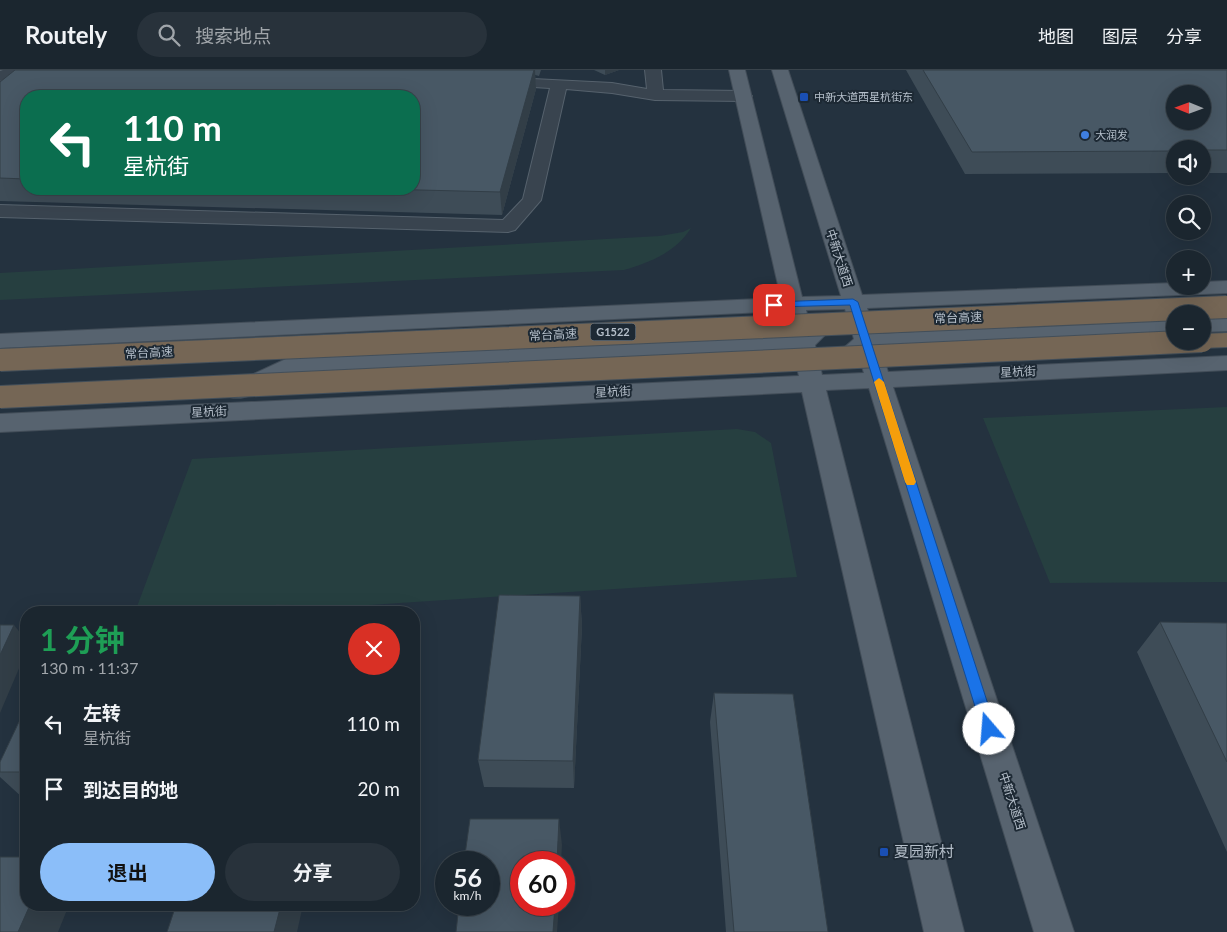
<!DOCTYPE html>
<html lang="zh">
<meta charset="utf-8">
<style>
body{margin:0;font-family:Lato,"Noto Sans SC",sans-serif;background:#28323b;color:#f1f3f6;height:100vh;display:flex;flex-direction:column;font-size:19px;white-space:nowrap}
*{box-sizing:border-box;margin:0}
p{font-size:16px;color:#a0a5aa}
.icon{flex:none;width:28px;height:28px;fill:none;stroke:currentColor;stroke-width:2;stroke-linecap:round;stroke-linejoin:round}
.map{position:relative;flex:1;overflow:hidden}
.side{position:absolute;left:20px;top:536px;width:400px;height:305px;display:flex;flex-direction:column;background:#1b262f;border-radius:20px;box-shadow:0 5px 20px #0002,0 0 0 1px #39434b}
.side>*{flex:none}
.guide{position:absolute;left:20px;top:20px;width:400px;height:105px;border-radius:20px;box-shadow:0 5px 20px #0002,0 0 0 1px #39434b;background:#0b6e4f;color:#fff;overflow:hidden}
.needle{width:32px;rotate:271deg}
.buttons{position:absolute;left:1166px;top:15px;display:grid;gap:10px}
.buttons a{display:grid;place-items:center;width:45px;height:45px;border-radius:50%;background:#1b262f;box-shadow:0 5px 20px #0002,0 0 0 1px #39434b;font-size:25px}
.speed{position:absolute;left:435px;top:781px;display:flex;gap:10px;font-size:25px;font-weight:700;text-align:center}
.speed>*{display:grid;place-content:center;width:65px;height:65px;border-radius:50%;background:#1b262f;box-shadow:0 5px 20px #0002,0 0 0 1px #39434b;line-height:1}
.speed small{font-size:12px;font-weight:400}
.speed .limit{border:8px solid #d22;background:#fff;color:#111}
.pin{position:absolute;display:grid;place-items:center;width:42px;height:42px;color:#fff;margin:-21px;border-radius:10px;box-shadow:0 2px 8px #0006}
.me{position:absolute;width:55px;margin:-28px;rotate:342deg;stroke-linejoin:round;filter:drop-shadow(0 0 4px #0008)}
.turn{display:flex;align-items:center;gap:18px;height:105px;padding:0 20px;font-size:22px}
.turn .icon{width:65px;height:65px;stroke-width:2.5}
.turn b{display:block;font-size:35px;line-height:42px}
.round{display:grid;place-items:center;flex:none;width:52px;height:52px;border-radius:26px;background:#28323b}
.summary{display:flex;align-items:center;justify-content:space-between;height:85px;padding:0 20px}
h1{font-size:30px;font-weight:700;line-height:38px;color:#1e9e55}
.action{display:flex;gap:10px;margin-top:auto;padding:10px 20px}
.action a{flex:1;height:58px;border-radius:30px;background:#8bbef9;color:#111;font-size:20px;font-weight:700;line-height:58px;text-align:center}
.action a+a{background:#28323b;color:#f1f3f6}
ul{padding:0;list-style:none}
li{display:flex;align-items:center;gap:15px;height:65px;padding:0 20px}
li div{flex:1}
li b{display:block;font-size:19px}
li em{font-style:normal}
header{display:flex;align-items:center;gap:30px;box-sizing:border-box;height:70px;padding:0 25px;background:#1b262f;border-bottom:1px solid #39434b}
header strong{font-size:24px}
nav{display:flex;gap:28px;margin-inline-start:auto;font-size:18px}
.search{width:350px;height:45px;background:#28323b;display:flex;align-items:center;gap:12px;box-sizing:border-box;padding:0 18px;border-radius:28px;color:#a0a5aa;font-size:19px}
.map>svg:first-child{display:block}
.green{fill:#263f40}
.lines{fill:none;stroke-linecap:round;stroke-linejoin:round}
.minor-casing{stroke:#56626d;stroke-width:2}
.major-casing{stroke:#424d58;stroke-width:2}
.highway-casing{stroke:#434f5a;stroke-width:2}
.minor{fill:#39444f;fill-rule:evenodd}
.major{fill:#57636f;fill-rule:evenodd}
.highway{fill:#756655;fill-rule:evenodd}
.highway-bridge-casing{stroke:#434f5a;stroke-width:24;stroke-linecap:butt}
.highway-bridge{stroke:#756655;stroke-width:22}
.wall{fill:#3e4c57;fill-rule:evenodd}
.shaded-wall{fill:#323e47}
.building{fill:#485865;stroke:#323e47;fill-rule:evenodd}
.route{fill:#1a73e8;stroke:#114b97}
.slow{fill:#f59e0b}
.transit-dot{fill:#1a4fb4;stroke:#1d2934;stroke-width:2}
.shop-dot{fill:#3f7fe0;stroke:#1d2934;stroke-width:2}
.labels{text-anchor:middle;stroke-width:4;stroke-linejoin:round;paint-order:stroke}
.far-poi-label{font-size:11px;fill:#b5bfca;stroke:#1d2934;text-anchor:start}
.shield{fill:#1d2934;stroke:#87929d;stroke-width:1}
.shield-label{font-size:11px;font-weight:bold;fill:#b5bfca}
.street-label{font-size:12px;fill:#b5bfca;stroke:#1d2934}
.near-poi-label{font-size:15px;fill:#b5bfca;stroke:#1d2934;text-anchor:start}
</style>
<header>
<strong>Routely</strong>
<div class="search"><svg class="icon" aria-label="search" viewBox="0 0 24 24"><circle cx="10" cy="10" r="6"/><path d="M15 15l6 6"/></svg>搜索地点</div>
<nav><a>地图</a><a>图层</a><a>分享</a></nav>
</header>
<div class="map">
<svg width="1227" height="862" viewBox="0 0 1227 862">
<rect width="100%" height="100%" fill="#24323f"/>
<path class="green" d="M 691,158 C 676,182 651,192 624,200 L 0,230 L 0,203 L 660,166 L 683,162 Z
M 1227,337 L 1227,512 L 1050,513 L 983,348 Z
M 737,359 L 755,362 L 771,373 L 797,507 L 263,542 L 135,542 L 192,389 Z"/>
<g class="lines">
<g class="minor-casing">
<path id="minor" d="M 3,0 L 27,0 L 24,3 L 0,11 L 0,1 Z
M 645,0 L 661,0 L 663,20 L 744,21 L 752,26 L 744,31 L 655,30 L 612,23 L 566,19 L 541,130 L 515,160 L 508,162 L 0,147 L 0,135 L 503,150 L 523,129 L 550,18 L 498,15 L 490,10 L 492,7 L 612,13 L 647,19 Z"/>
</g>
<g class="major-casing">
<path id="major" d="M 729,0 L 745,0 L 802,227 L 841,226 L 772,0 L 788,0 L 862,225 L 1175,213 L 1175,216 L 1202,216 L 1202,212 L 1227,211 L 1227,223 L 867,238 L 875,264 L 1175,249 L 1175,263 L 880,277 L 888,302 L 1227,286 L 1227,300 L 893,317 L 1074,862 L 1034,862 L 869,318 L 826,320 L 964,862 L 924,862 L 802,322 L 0,362 L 0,344 L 799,306 L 793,281 L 291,303 C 273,313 250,332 230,327 L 227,321 L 230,315 L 286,289 L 790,267 L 784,241 L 0,278 L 0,264 L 781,228 ZM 845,239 L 854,269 L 839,282 L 843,287 L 851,289 L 859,287 L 864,303 L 822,305 L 815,275 L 828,262 L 825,257 L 817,255 L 810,257 L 806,240 Z
M 1227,247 L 1227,261 L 1202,262 L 1202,248 Z"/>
</g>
<g class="highway-casing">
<path id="highway" d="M 1227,263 L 1227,277 L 1202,278 L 1194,276 L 1191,271 L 1202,271 L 1202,264 Z"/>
</g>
<use href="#minor" class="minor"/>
<use href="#major" class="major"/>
<use href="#highway" class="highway"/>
<g class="highway-bridge-casing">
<path id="highway-bridge" d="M 0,290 L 1227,237
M 0,327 L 1202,271"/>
</g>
<use href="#highway-bridge" class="highway-bridge"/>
</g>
<path class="wall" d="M 15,0 L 541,0 L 539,6 L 535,5 L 536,19 L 502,145 L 0,131 L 0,12 ZM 26,26 L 414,119 L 26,119 Z
M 594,0 L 619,0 L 605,5 Z
M 906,0 L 1227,0 L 1227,103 L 1202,103 L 1202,79 L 1175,79 L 1175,103 L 965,104 Z
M 580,526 L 582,556 L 574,718 L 484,717 L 478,690 Z
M 1160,552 L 1227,553 L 1227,782 L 1137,582 Z
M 714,623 L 828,862 L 726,862 L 710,652 Z
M 26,637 L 26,729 L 24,729 L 0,707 L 0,692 Z"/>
<path class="shaded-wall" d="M 534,0 L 535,0 L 536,19 L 502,145 L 500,122 Z
M 605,0 L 619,0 L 605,5 Z
M 580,526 L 582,556 L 574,718 L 573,691 Z
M 14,555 L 26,570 L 26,582 L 0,643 L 0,585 Z
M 559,749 L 562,775 L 561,792 L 557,792 Z
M 30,835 L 69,835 L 58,862 L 18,862 Z
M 281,835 L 303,835 L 297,862 L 274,862 Z
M 555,835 L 559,835 L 557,862 L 553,862 Z"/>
<path class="building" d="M 15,0 L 534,0 L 500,122 L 380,119 L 414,119 L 414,26 L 26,26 L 26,109 L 0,108 L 0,12 Z
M 923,0 L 1227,0 L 1227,80 L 1202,80 L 1202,79 L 1175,79 L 1175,81 L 972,82 ZM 1175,24 L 1202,24 L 1202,51 L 1175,51 Z
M 499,525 L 580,526 L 573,691 L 478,690 Z
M 276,535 L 348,537 L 347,542 L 274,542 Z
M 1160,552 L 1227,553 L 1227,692 Z
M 0,555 L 14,555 L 0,585 Z
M 714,623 L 793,624 L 828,862 L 734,862 Z
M 26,637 L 26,702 L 0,702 L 0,692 Z
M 470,749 L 559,749 L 557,792 L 521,792 L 521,835 L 555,835 L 553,862 L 456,862 L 459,835 L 489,835 L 489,792 L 464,792 Z
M 0,787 L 26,787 L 26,835 L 30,835 L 18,862 L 0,862 Z
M 176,835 L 281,835 L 274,862 L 167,862 Z"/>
<path class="route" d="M 853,229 L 858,232 L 996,659 L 994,663 L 989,665 L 984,663 L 982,659 L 850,235 L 774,237 L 769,235 L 774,232 Z"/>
<path class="slow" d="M 879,308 L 884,312 L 916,412 L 914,415 L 907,415 L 905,412 L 874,312 Z"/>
<g class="transit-dot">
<rect x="799" y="22" width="10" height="10" rx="2.5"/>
<rect x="879" y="777" width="10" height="10" rx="2.5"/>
</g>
<circle class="shop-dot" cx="1085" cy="65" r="5"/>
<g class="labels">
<g class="far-poi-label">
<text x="814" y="31">中新大道西星杭街东</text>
<text x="1095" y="69">大润发</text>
</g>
<rect class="shield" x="590.5" y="253.5" width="45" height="17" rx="4"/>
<g class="shield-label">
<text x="613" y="266">G1522</text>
</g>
<g class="street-label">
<text transform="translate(839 188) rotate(72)" y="4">中新大道西</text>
<text transform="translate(958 248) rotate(-2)" y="4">常台高速</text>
<text transform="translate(553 265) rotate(-3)" y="4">常台高速</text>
<text transform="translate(149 283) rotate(-3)" y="4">常台高速</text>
<text transform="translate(1018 302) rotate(-3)" y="4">星杭街</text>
<text transform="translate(613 322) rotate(-3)" y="4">星杭街</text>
<text transform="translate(209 342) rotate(-3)" y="4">星杭街</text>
<text transform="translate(1012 731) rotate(72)" y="4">中新大道西</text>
</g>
<g class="near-poi-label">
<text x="894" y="787">夏园新村</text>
</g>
</g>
</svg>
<div class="buttons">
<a><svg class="needle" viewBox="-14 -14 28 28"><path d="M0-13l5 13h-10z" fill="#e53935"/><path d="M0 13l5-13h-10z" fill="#a0a5aa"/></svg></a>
<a><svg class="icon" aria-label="sound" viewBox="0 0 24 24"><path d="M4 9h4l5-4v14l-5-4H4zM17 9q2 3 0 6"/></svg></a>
<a><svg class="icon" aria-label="search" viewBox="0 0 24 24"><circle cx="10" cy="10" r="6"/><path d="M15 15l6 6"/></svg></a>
<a>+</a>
<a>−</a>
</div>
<div class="speed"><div>56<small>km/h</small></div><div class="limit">60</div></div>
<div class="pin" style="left:774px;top:235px;background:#d93025"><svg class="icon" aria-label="arrive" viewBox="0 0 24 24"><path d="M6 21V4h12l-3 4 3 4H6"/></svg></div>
<svg class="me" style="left:989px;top:659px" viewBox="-20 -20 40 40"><circle r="19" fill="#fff"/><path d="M0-13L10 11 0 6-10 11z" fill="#1a73e8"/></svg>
<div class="guide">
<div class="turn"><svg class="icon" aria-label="left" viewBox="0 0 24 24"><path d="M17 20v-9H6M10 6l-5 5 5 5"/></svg><div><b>110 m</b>星杭街</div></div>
</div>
<section class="side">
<div class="summary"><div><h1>1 分钟</h1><p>130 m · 11:37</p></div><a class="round" style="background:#d93025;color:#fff"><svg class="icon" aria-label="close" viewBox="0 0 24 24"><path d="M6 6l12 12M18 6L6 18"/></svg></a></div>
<ul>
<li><svg class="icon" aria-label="left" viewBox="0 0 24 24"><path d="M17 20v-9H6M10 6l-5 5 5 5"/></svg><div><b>左转</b><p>星杭街</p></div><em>110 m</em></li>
<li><svg class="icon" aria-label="arrive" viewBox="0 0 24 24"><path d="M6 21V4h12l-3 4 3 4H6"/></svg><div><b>到达目的地</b></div><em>20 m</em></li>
</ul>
<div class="action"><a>退出</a><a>分享</a></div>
</section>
</div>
